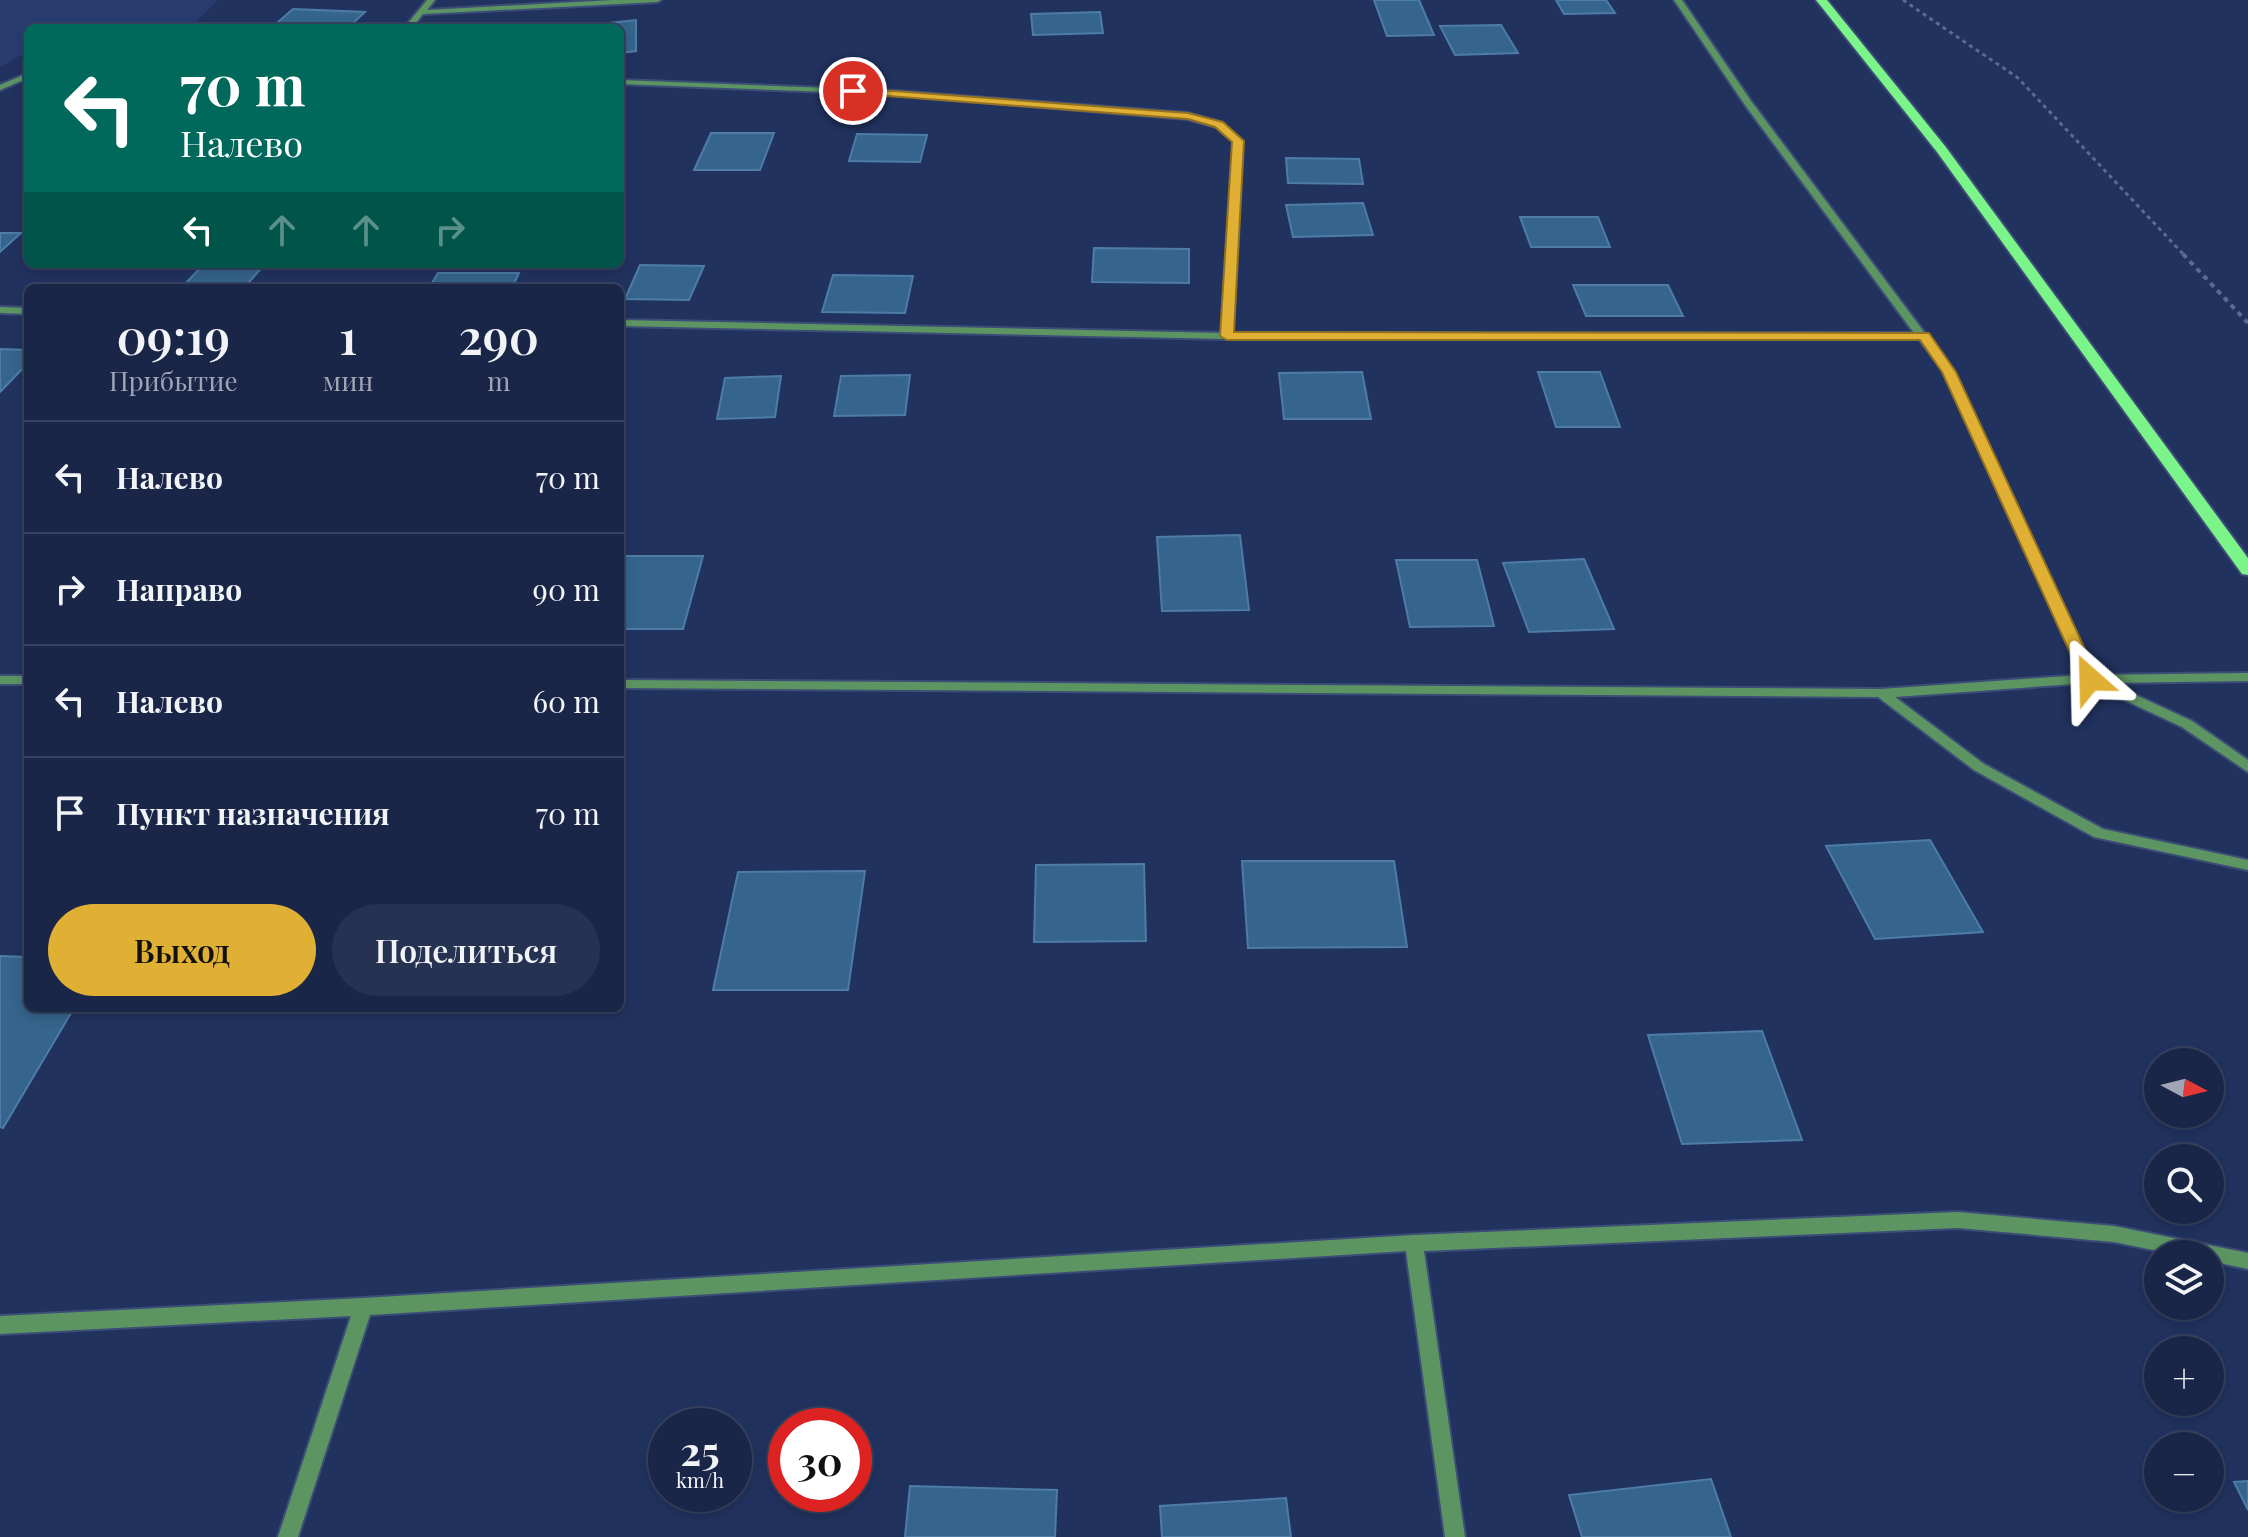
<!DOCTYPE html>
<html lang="ru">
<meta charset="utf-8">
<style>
body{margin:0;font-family:"Playfair Display",serif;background:#263252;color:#f1f3f6;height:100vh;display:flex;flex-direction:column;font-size:30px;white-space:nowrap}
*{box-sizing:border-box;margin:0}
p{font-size:26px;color:#9fa5b4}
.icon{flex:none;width:44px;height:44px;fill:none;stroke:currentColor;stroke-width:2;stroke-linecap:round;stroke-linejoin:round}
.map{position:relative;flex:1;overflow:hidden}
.sheet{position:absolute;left:24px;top:284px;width:600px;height:728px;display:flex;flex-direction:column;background:#192647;border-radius:12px;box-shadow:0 4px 12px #0003,0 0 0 2px #374360}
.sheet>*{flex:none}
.top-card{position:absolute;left:24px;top:24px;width:600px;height:244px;border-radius:12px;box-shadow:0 4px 12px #0003,0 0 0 2px #374360;background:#00695c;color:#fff;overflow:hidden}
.needle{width:52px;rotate:97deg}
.fabs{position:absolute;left:2144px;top:1048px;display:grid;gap:16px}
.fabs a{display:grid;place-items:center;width:80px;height:80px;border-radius:50%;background:#192647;box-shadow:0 4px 12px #0003,0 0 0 2px #374360;font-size:40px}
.speed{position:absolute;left:648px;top:1408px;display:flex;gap:16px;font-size:40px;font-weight:700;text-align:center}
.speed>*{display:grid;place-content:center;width:104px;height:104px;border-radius:50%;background:#192647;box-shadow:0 4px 12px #0003,0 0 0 2px #374360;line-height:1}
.speed small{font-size:20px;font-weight:400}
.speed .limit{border:12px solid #d22;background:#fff;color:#111}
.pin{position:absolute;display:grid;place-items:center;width:68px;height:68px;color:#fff;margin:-34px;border:4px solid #fff;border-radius:50%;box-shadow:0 2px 8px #0007}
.me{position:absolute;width:88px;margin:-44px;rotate:335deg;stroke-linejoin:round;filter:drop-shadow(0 0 6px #0008)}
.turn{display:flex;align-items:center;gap:28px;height:168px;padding:0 24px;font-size:36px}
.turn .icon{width:104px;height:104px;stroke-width:2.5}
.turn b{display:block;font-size:56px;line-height:68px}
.lanes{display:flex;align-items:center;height:76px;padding:0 24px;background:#0003;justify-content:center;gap:40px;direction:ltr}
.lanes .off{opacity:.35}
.eta{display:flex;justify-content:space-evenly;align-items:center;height:136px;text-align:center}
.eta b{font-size:48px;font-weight:600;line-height:56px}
.button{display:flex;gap:16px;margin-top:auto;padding:16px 24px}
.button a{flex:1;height:92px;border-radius:48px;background:#e0b034;color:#111;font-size:32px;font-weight:600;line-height:92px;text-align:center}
.button a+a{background:#263252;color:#f1f3f6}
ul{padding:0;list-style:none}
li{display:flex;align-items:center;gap:24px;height:112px;padding:0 24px;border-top:2px solid #374360}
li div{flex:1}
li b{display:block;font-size:30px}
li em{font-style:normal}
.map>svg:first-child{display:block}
.built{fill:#283c70}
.building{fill:#35648c;stroke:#4d7da7;stroke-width:2}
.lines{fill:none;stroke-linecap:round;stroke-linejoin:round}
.minor-casing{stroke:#3c4d77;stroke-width:4}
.major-casing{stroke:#3c4d77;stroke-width:4}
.path-far1{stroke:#5b6a92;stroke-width:3;stroke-dasharray:4 4;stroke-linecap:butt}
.path{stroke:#5b6a92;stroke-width:4;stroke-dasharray:5 5;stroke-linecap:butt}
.minor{fill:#5d9562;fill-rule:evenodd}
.major{fill:#7bf48a;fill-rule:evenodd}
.route{fill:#e0b034;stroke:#927222;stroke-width:2}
</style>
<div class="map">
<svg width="2248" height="1537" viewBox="0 0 2248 1537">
<rect width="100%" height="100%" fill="#21325f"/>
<path class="built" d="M 0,0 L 218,0 L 192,26 L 28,28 L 28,51 L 0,67 Z"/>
<path class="building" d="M 1374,0 L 1419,0 L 1434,35 L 1387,36 Z
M 1556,0 L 1606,0 L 1615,13 L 1564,14 Z
M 293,9 L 365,12 L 348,28 L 271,28 Z
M 1100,12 L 1103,33 L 1033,35 L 1031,14 Z
M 636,20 L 636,51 L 620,53 L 620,28 L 560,28 Z
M 1501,25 L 1518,53 L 1455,55 L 1440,26 Z
M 711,133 L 774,133 L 760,170 L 694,170 Z
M 857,134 L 927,135 L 920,162 L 849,161 Z
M 1286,158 L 1359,159 L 1363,184 L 1288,183 Z
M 1363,203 L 1373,235 L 1293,237 L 1286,205 Z
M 1520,217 L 1598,217 L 1610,247 L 1531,247 Z
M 0,233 L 21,233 L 0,252 Z
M 1094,248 L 1189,249 L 1189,283 L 1092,282 Z
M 204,264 L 265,264 L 244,288 L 181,288 Z
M 640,265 L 704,266 L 689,300 L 625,299 Z
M 438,273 L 519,273 L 512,288 L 429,288 Z
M 833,275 L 913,276 L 905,313 L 822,312 Z
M 1573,285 L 1668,285 L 1683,316 L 1586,316 Z
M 0,349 L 28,350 L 28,363 L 0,392 Z
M 1362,372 L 1371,419 L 1284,419 L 1279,373 Z
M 1538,372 L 1600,372 L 1620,427 L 1556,427 Z
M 910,375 L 905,415 L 834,416 L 841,376 Z
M 781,376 L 775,417 L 717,419 L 725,378 Z
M 1240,535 L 1249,610 L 1162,611 L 1157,537 Z
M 620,556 L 703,556 L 683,629 L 620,629 Z
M 1584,559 L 1614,629 L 1529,632 L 1503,563 Z
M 1396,560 L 1477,560 L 1494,626 L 1410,627 Z
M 1930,840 L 1983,932 L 1875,939 L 1826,846 Z
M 1242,861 L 1394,861 L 1407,947 L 1248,948 Z
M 1144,864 L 1146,941 L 1034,942 L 1036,865 Z
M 865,871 L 848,990 L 713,990 L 738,872 Z
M 0,956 L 28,957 L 28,1008 L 74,1008 L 3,1128 L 0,1127 Z
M 1762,1031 L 1802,1140 L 1682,1144 L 1648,1035 Z
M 1711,1479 L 1731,1537 L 1582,1537 L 1569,1495 Z
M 2248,1481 L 2248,1510 L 2234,1482 Z
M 910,1486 L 1057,1490 L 1055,1537 L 905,1537 Z
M 1286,1498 L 1291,1537 L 1162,1537 L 1160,1506 Z"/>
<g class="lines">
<g class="minor-casing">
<path id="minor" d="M 427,0 L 435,0 L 427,10 L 613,0 L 661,0 L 657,2 L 423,14 L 412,28 L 404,28 Z
M 1674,0 L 1682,0 L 1751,101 L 1954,372 L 2095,675 L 2248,673 L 2248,681 L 2110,683 L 2192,721 L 2248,760 L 2248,772 L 2182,727 L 2088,683 L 1895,697 L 1984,764 L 2103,829 L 2248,860 L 2248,870 L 2094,837 L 1974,770 L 1878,697 L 620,688 L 620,680 L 1881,689 L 2082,675 L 1944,372 L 1919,339 L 1227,339 L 620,326 L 620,320 L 1222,333 L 1234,142 L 1216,127 L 1187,119 L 882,94 L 620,84 L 620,80 L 882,90 L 1188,113 L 1222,123 L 1242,141 L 1232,333 L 1914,333 L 1745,105 Z
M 28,73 L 28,78 L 0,90 L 0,85 Z
M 0,307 L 28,308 L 28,314 L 0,313 Z
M 0,676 L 28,676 L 28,684 L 0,684 Z
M 1958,1212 L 2114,1226 L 2248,1253 L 2248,1269 L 2210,1261 L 2210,1254 L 2173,1254 L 2114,1242 L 1958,1228 L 1424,1251 L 1465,1537 L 1445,1537 L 1406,1251 L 370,1315 L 298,1537 L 278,1537 L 351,1316 L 0,1334 L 0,1316 L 363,1298 L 1414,1235 Z"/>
</g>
<g class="major-casing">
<path id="major" d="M 1816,0 L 1827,0 L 1945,146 L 2248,558 L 2248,575 L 2242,574 L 1937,152 Z"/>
</g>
<path class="path-far1" d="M 1903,0 L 2018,78 L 2185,256"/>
<path class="path" d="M 2183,254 L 2248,323"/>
<use href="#minor" class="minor"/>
<use href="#major" class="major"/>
</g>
<path class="route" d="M 853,88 L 1188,113 L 1223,122 L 1244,141 L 1234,332 L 1929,333 L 1956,372 L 2099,679 L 2090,685 L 2082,679 L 1942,372 L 1920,340 L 1227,340 L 1220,336 L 1232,142 L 1215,127 L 1188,119 L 849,93 L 849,89 Z"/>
</svg>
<div class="fabs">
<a><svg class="needle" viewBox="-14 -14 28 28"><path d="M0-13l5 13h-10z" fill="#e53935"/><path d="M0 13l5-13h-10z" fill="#9fa5b4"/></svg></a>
<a><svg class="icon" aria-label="search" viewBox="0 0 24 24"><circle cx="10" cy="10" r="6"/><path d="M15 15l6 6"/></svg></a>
<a><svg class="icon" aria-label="layers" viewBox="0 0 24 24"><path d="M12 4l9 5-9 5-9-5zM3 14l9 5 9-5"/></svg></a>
<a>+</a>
<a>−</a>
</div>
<div class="speed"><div>25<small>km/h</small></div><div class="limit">30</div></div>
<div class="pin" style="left:853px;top:91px;background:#d93025"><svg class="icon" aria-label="arrive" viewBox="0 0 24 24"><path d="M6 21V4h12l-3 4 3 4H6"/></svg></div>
<svg class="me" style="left:2090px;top:679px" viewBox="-20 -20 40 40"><path d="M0-17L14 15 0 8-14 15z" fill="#e0b034" stroke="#fff" stroke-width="4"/></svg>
<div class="top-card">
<div class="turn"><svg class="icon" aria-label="left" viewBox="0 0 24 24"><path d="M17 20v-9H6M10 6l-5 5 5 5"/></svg><div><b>70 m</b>Налево</div></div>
<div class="lanes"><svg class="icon" aria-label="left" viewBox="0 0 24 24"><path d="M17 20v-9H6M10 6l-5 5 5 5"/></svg><svg class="icon off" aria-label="ahead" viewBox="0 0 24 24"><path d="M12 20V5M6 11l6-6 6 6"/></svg><svg class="icon off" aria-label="ahead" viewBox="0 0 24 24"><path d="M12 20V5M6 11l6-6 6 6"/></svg><svg class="icon off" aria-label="right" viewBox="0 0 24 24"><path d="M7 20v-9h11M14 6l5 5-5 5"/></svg></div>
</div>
<section class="sheet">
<div class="eta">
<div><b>09:19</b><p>Прибытие</p></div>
<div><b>1</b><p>мин</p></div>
<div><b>290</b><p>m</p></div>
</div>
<ul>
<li><svg class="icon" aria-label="left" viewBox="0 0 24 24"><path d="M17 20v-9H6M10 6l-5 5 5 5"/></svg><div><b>Налево</b></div><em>70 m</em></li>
<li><svg class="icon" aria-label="right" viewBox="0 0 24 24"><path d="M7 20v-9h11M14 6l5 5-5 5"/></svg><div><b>Направо</b></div><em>90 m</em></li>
<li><svg class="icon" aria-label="left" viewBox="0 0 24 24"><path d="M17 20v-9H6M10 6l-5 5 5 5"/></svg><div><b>Налево</b></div><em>60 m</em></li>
<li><svg class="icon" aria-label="arrive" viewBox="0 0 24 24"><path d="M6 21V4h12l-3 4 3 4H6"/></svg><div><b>Пункт назначения</b></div><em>70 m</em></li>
</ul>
<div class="button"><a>Выход</a><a>Поделиться</a></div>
</section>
</div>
